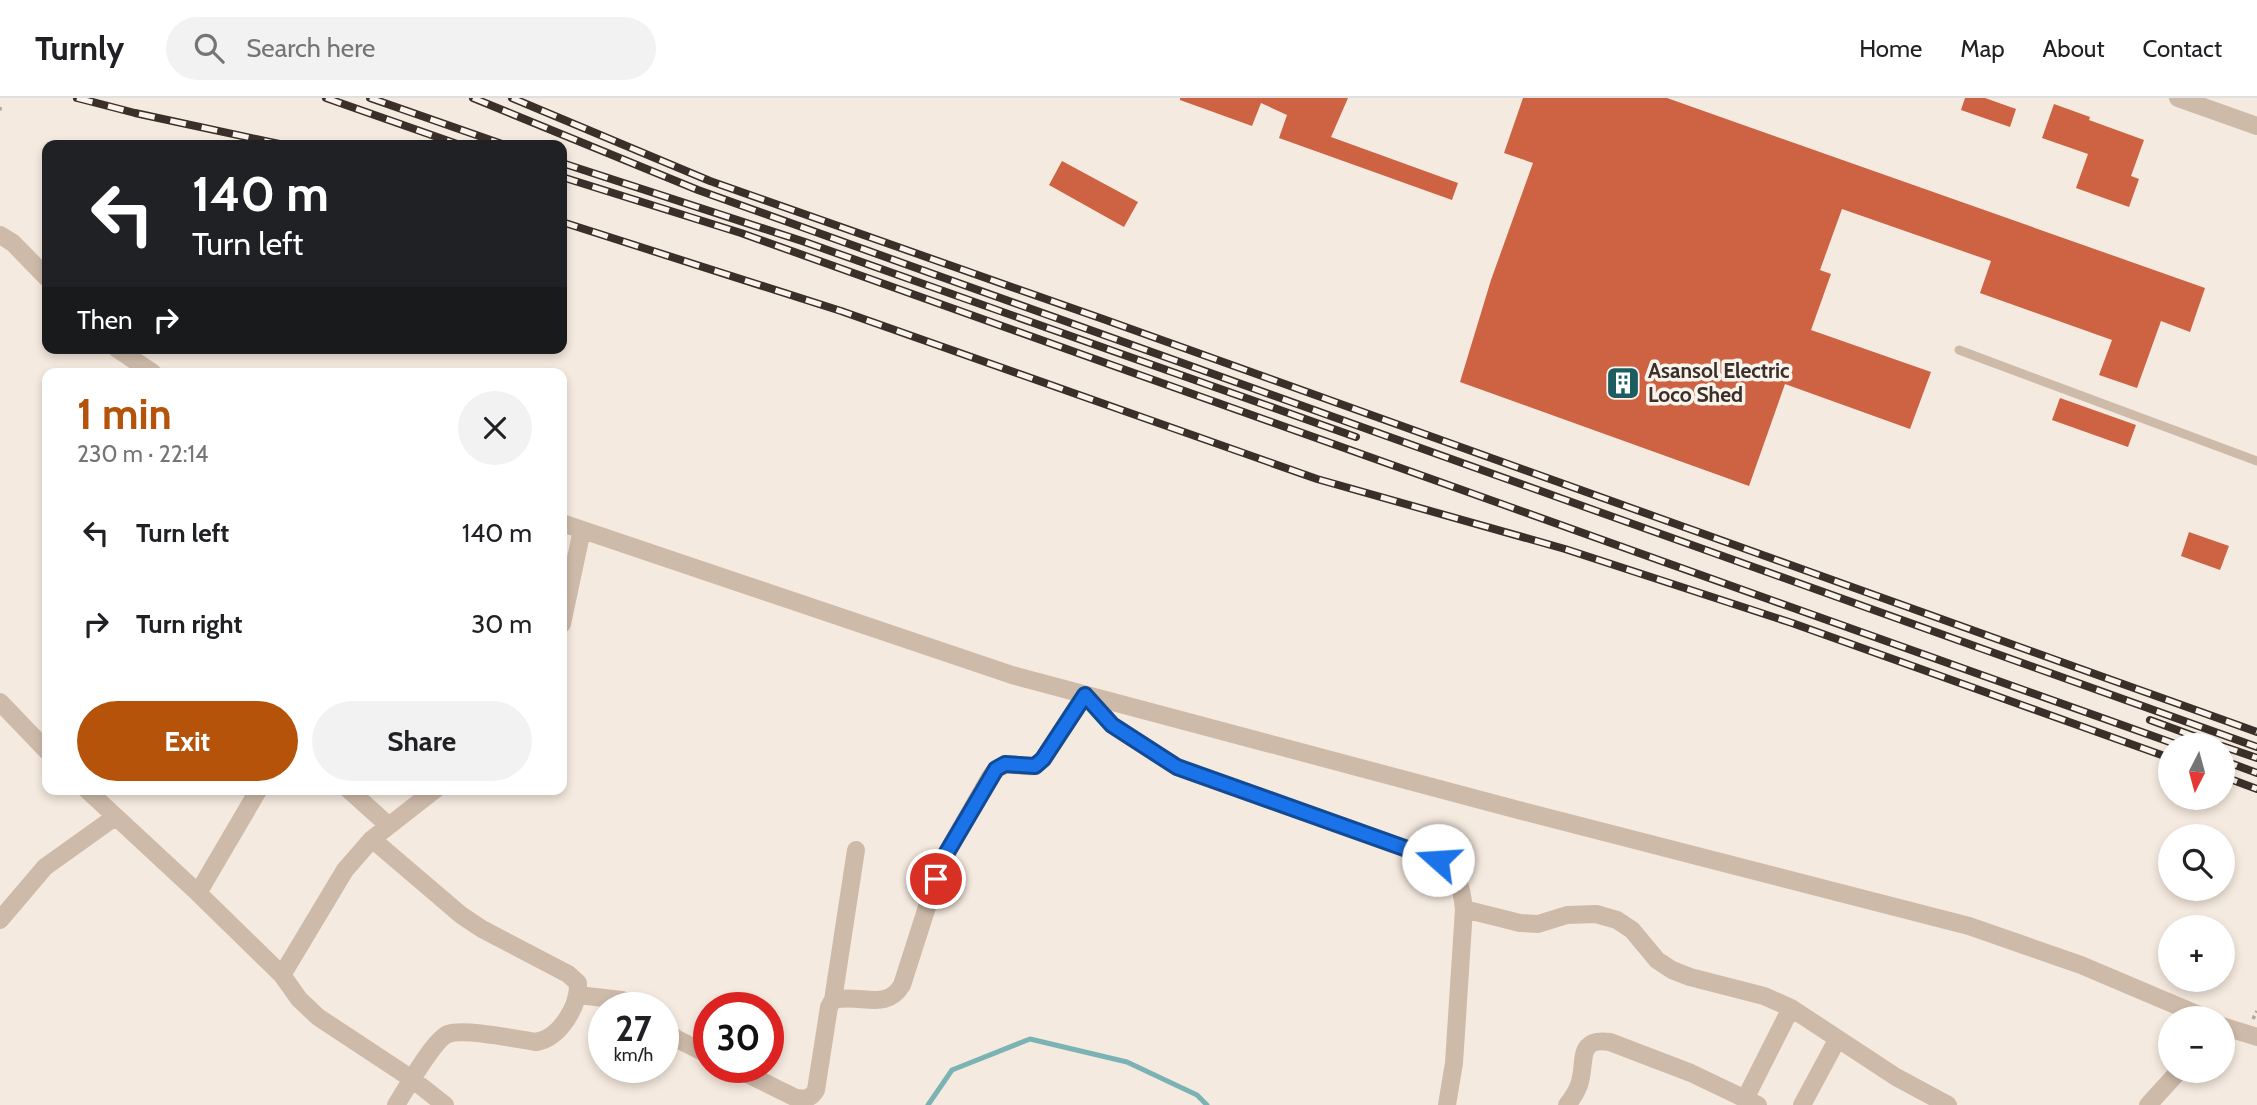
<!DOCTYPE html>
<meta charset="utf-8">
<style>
body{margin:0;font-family:Cabin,sans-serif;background:#f2f2f2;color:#202124;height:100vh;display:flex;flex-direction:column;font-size:26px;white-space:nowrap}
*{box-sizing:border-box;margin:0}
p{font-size:23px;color:#757577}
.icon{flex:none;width:38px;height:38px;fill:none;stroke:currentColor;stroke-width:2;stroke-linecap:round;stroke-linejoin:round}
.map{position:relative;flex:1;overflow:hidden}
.side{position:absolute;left:42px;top:270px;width:525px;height:427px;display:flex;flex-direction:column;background:#fff;border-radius:14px;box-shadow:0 4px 10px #0003}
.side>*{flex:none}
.banner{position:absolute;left:42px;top:42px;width:525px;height:214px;border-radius:14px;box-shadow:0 4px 10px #0003;background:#202124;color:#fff;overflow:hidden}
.needle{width:46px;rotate:186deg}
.buttons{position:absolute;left:2158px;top:635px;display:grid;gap:14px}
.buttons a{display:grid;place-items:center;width:77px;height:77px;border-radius:50%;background:#fff;box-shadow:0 4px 10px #0003;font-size:35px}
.speed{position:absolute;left:588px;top:894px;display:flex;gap:14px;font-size:35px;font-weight:700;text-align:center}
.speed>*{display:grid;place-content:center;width:91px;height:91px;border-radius:50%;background:#fff;box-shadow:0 4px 10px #0003;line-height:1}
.speed small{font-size:18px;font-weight:400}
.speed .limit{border:10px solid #d22;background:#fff;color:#111}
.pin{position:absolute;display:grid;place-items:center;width:60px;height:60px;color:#fff;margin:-30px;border:4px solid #fff;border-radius:50%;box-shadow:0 2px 7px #0007}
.me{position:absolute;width:77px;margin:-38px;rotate:289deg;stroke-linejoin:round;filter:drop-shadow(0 0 5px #0008)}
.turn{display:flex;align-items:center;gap:24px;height:147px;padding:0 35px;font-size:32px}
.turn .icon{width:91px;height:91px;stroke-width:2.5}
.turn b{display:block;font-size:49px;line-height:60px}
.then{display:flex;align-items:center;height:66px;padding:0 35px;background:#0003;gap:14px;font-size:26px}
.round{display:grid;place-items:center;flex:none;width:74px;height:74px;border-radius:37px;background:#f2f2f2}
.overview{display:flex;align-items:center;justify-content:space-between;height:119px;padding:0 35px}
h1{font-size:42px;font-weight:700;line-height:52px;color:#b45309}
.button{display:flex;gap:14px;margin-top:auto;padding:14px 35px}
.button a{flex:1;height:80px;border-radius:42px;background:#b45309;color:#fff;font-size:28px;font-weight:700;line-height:80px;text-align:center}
.button a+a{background:#f2f2f2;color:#202124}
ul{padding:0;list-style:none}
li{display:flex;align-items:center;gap:21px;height:91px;padding:0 35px}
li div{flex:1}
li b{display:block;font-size:26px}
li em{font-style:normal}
header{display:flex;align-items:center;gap:42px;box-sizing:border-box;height:98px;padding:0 35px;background:#fff;border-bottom:2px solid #e0e0e0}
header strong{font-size:33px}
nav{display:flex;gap:38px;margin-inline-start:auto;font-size:24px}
.search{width:490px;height:63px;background:#f2f2f2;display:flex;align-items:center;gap:18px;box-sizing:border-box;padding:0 24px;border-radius:38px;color:#757577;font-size:26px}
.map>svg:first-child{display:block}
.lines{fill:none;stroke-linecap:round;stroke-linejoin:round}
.stream{stroke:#7bb3b4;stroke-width:5}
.building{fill:#ce6343}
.path{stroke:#baa393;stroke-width:3.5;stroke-dasharray:3.5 3.5;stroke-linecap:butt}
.lane{stroke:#cebaa9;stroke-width:9}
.street{stroke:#cebaa9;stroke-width:18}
.rail-casing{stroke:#3b2f2a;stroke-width:8}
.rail{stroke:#fbf4ec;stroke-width:5;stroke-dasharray:16;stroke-linecap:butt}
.route-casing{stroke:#114b97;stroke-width:18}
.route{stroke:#1a73e8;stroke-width:12}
.labels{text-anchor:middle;stroke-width:7;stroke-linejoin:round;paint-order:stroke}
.poi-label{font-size:21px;font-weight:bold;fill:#3b2f2a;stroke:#fbf4ec;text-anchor:start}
</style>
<header>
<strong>Turnly</strong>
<div class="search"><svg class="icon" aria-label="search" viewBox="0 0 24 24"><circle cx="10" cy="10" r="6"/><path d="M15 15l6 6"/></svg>Search here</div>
<nav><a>Home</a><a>Map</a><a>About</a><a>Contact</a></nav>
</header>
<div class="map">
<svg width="2257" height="1007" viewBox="0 0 2257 1007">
<rect width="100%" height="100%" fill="#f5eadf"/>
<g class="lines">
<path class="stream" d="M 928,1007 L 952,972 L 1030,941 L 1127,964 L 1197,997 L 1207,1007"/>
</g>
<path class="building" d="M 1180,0 L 1348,0 L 1331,39 L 1458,85 L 1452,102 L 1279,40 L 1287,17 L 1261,5 L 1252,28 L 1180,2 Z
M 1523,0 L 1667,0 L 2205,190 L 2190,234 L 2161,223 L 2137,290 L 2099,277 L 2112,242 L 1980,195 L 1991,163 L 1842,111 L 1820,172 L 1831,176 L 1811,232 L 1931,274 L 1910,331 L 1785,286 L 1749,388 L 1460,284 L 1491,182 L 1533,65 L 1504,55 Z
M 1965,0 L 1985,0 L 2016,11 L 2010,29 L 1961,12 Z
M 2054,6 L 2090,19 L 2089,22 L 2144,42 L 2131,78 L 2139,81 L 2129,109 L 2076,90 L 2088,56 L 2042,40 Z
M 1062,63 L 1138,104 L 1124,129 L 1049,87 Z
M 2060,300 L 2136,327 L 2128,349 L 2052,322 Z
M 2189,434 L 2229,448 L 2220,472 L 2181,458 Z"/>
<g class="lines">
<path class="path" d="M 0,9 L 0,14
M 2253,921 L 2257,913"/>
<path class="lane" d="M 1959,252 L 2257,363"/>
<path class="street" d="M 2178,0 L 2257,28
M 0,137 L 13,145 L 47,180
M 116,250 L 153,275
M 562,425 L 1012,577 L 1522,713 L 1969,828 L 2081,867 L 2206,920
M 562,526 L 582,432
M 0,604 L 47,653
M 86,691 L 198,795 L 282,877 L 299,901 L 318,919 L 412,981 L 445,1007
M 348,691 L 388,727
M 372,741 L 461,817 L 482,831 L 568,876 L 578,885 C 579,908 560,940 536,944 C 516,941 464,930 448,936 C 434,941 405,993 396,1007
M 198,795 L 259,691
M 1464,811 L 1520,825 L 1538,826 L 1567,817 L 1596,816 L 1617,822 L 1632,832 L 1657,862 L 1672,872 L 1690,879 L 1764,898 L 1791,910 L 1896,979 L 1948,1007
M 0,822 L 45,769 L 115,719
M 282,877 L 345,772 L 372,741 L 436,691
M 578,897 L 622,902 L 639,910
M 833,902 L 856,752
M 2222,928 L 2257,939
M 663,931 L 677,941 L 709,957
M 735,970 L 796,1000 C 805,1001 811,1001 816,992 L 829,909 L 833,902 C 861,895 886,914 902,887 L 936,781 L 946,756 L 990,679 C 1004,659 1014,670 1035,668 L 1043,661 L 1085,597 L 1112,627 L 1177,669 L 1438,762 C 1459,778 1461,785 1464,811 L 1454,965 L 1447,1007
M 1745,1001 L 1791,910
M 1567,1007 C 1572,1001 1576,995 1579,987 C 1587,965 1575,939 1610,944 L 1691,975 L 1758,1007
M 1802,1007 L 1837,942
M 2148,1007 L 2179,973"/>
<g class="rail-casing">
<path id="rail" d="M 77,0 L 135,15 L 284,47
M 326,0 L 460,47
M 370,0 L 505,47
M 473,0 L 698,92 L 2257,649
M 512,0 L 710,83 L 1103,221 L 2257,634
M 562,65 L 805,144 L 1356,339
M 562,79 L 741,135 L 2181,648
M 562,124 L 841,213 L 1317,381 L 1565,451 L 1792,525 L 2170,660
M 2150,622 L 2221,648
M 2222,648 L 2257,660
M 2222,662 L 2257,675
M 2222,678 L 2257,691"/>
</g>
<use href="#rail" class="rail"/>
</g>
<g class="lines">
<g class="route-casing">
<path id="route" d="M 936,781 L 946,756 L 996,671 L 1005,666 L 1035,668 L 1043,661 L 1085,597 L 1112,627 L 1177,669 L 1438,762"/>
</g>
<use href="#route" class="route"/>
</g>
<defs>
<g id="building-square" transform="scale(1.75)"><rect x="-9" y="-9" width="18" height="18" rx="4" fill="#1b5d60" stroke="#fbf4ec"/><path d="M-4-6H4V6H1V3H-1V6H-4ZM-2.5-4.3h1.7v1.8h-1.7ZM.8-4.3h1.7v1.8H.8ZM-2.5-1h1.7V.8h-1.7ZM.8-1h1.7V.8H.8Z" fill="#fff"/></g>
</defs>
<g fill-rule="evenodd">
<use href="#building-square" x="1623" y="285"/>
</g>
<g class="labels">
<g class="poi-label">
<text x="1648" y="280">Asansol Electric<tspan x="1648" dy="24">Loco Shed</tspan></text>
</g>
</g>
</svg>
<div class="buttons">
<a><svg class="needle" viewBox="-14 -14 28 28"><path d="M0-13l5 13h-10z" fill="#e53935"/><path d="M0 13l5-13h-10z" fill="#757577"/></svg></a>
<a><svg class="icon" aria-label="search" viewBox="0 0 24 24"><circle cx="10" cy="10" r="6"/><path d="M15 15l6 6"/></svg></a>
<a>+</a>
<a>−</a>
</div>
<div class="speed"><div>27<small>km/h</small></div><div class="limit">30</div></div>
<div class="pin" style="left:936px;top:781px;background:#d93025"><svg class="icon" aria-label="arrive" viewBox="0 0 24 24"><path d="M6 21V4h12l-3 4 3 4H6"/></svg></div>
<svg class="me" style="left:1438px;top:762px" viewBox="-20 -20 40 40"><circle r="19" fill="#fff"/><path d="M0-13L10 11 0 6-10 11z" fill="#1a73e8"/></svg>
<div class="banner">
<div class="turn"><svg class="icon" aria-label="left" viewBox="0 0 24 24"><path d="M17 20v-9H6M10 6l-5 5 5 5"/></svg><div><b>140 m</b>Turn left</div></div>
<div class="then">Then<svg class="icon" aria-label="right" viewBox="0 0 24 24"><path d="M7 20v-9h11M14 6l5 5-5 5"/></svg></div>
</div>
<section class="side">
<div class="overview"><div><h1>1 min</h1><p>230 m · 22:14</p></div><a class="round"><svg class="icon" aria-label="close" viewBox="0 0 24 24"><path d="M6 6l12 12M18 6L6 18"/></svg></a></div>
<ul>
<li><svg class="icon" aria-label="left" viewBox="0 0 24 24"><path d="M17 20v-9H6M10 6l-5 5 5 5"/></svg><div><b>Turn left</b></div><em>140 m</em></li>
<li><svg class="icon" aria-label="right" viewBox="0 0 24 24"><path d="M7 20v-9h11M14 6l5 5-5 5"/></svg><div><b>Turn right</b></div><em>30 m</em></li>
</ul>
<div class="button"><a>Exit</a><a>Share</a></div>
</section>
</div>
